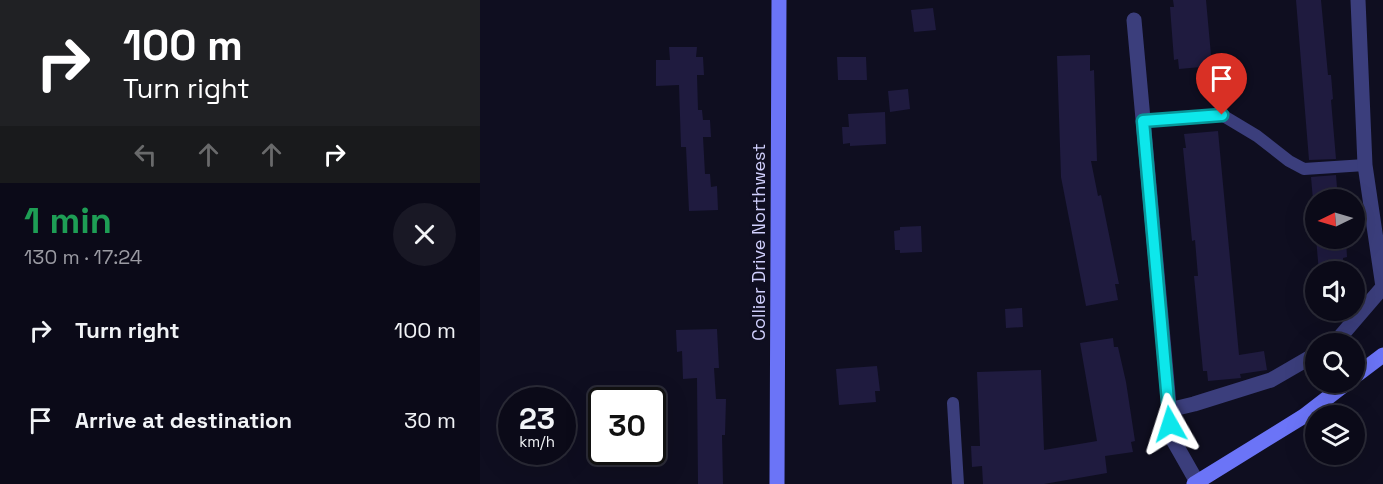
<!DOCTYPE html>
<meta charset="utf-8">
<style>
body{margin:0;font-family:"Space Grotesk",sans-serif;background:#191825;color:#f1f3f6;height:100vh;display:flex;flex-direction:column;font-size:22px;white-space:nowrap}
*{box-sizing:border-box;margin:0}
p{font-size:20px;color:#9a9aa2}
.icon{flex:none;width:33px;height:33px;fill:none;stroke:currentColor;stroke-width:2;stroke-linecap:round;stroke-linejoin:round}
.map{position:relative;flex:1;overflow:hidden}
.side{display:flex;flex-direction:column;background:#0b0a18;width:480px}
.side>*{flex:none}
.hud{background:#202124;color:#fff;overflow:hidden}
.needle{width:39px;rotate:265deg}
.tools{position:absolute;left:825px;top:189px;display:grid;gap:12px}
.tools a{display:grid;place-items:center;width:60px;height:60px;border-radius:50%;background:#0b0a18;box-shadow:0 6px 24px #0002,0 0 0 2px #2b2b37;font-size:30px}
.speed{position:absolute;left:18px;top:387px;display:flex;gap:12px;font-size:30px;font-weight:700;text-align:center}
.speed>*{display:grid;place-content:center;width:78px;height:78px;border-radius:50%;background:#0b0a18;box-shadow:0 6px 24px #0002,0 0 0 2px #2b2b37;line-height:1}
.speed small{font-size:15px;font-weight:400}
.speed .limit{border:3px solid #111;border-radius:9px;background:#fff;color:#111}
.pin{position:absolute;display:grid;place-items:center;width:51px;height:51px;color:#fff;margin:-62px -26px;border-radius:50% 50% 50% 0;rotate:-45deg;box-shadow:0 0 6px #0007}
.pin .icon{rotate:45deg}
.me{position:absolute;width:66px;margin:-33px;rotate:354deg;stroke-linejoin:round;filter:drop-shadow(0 0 4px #0008)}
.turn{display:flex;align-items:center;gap:21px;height:126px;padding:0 24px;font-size:27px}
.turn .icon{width:78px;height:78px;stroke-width:2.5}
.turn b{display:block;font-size:42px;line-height:51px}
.lanes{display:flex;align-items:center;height:57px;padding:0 24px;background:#0003;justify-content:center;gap:30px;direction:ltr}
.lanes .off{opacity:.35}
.round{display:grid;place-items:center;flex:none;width:63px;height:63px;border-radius:32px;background:#191825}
.summary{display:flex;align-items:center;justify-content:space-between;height:102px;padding:0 24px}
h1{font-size:36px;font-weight:700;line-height:45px;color:#1e9e55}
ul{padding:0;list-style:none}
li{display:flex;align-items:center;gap:18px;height:90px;padding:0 24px}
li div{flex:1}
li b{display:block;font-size:22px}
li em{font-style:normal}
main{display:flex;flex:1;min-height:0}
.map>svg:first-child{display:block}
.building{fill:#1f1b3f}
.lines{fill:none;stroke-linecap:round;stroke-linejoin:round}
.lane{stroke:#3b3e7c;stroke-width:12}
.street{stroke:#3b3e7c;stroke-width:15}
.secondary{stroke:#6b74f7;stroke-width:15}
.route-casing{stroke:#089699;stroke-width:15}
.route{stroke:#0de7eb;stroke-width:10}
.labels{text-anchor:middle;stroke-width:5;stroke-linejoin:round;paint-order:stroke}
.street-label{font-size:18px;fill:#d0cffc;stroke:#0f0e20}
</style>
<main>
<section class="side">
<div class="hud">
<div class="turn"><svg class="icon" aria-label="right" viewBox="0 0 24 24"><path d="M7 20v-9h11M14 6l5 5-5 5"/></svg><div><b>100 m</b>Turn right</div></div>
<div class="lanes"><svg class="icon off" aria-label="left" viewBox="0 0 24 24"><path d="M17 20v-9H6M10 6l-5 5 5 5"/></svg><svg class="icon off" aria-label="ahead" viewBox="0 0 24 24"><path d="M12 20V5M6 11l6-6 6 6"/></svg><svg class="icon off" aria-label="ahead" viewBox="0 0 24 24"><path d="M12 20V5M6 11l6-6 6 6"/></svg><svg class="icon" aria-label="right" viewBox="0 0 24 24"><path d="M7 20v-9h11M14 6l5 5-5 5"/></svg></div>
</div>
<div class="summary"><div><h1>1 min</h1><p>130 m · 17:24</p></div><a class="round"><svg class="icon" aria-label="close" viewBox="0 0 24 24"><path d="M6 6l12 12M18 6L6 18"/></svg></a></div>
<ul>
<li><svg class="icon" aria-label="right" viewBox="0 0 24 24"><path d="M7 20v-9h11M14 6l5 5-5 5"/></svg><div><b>Turn right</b></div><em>100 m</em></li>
<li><svg class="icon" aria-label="arrive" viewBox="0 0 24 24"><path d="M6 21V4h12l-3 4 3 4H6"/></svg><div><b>Arrive at destination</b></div><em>30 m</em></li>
</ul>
</section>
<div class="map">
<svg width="903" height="484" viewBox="0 0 903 484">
<rect width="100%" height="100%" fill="#0f0e20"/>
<path class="building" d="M 693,0 L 726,0 L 732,66 L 699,69 L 698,59 L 694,60 L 690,7 L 694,7 Z
M 816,0 L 841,0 L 848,75 L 851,75 L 853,99 L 851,100 L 856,159 L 829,160 Z
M 453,8 L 456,30 L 434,32 L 431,10 Z
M 189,47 L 217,47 L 216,57 L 223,57 L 224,75 L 217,75 L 218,110 L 222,110 L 223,120 L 230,120 L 231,137 L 223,137 L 225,174 L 230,174 L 231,187 L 237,186 L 238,210 L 209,211 L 206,147 L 201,147 L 199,85 L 176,86 L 176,60 L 190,60 Z
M 610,55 L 610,71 L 614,70 L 617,161 L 611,161 L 618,196 L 621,195 L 639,284 L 635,284 L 638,300 L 606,306 L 581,177 L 577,56 Z
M 357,57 L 386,57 L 387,80 L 358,80 Z
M 428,89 L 430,109 L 410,112 L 408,91 Z
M 405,112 L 406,144 L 370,146 L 370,143 L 363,144 L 362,127 L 369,127 L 368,114 Z
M 738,131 L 759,355 L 784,351 L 787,370 L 760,374 L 761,378 L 728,381 L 727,371 L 723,371 L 714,276 L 718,276 L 715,240 L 712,241 L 703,148 L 706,148 L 704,134 Z
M 856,175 L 858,200 L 833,200 L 831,177 Z
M 441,226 L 442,252 L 420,253 L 420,250 L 415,250 L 414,231 L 420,230 L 420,227 Z
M 836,238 L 866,238 L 867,257 L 863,258 L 864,272 L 839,272 Z
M 542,308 L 543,327 L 526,328 L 525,309 Z
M 237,329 L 239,368 L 234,368 L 236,399 L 246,399 L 245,435 L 242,435 L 243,484 L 218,484 L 217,378 L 203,379 L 202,351 L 197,352 L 196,330 Z
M 633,338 L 634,347 L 638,347 L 646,382 L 655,441 L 651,442 L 653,452 L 625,456 L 627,473 L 564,484 L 503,484 L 502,466 L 492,467 L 491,446 L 500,446 L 497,372 L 561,370 L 564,450 L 617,441 L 600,343 Z
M 397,366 L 400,391 L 395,391 L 396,402 L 359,405 L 356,369 Z"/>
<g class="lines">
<path class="lane" d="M 663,121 L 742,115 L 777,136 L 809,161 L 824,169 L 885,165
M 473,403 L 478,484"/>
<path class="street" d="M 878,0 L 885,165 L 903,287
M 654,20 L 692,438 L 717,482
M 854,344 L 903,287
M 689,410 L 714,404 L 791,380 L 836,354"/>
<path class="secondary" d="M 874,377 L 903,355
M 297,484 L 299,0
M 714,484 L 824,416 L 868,382"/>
</g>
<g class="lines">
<g class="route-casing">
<path id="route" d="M 690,424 L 663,121 L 742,115"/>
</g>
<use href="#route" class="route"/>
</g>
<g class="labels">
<g class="street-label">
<text transform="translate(279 242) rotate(-90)" y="6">Collier Drive Northwest</text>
</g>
</g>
</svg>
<div class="tools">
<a><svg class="needle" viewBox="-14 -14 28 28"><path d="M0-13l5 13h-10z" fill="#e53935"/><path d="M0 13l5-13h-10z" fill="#9a9aa2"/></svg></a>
<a><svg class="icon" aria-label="sound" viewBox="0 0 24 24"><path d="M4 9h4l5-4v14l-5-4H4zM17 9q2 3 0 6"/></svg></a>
<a><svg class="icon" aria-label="search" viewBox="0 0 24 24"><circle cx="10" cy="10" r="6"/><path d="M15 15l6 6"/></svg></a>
<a><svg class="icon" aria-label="layers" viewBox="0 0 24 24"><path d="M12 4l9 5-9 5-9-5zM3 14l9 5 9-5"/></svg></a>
</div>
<div class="speed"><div>23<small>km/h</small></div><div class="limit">30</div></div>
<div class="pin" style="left:742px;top:115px;background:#d93025"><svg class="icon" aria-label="arrive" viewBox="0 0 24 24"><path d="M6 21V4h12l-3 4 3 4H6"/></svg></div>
<svg class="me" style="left:690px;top:424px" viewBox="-20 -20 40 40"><path d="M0-17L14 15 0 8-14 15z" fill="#0de7eb" stroke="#fff" stroke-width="4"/></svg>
</div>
</main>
